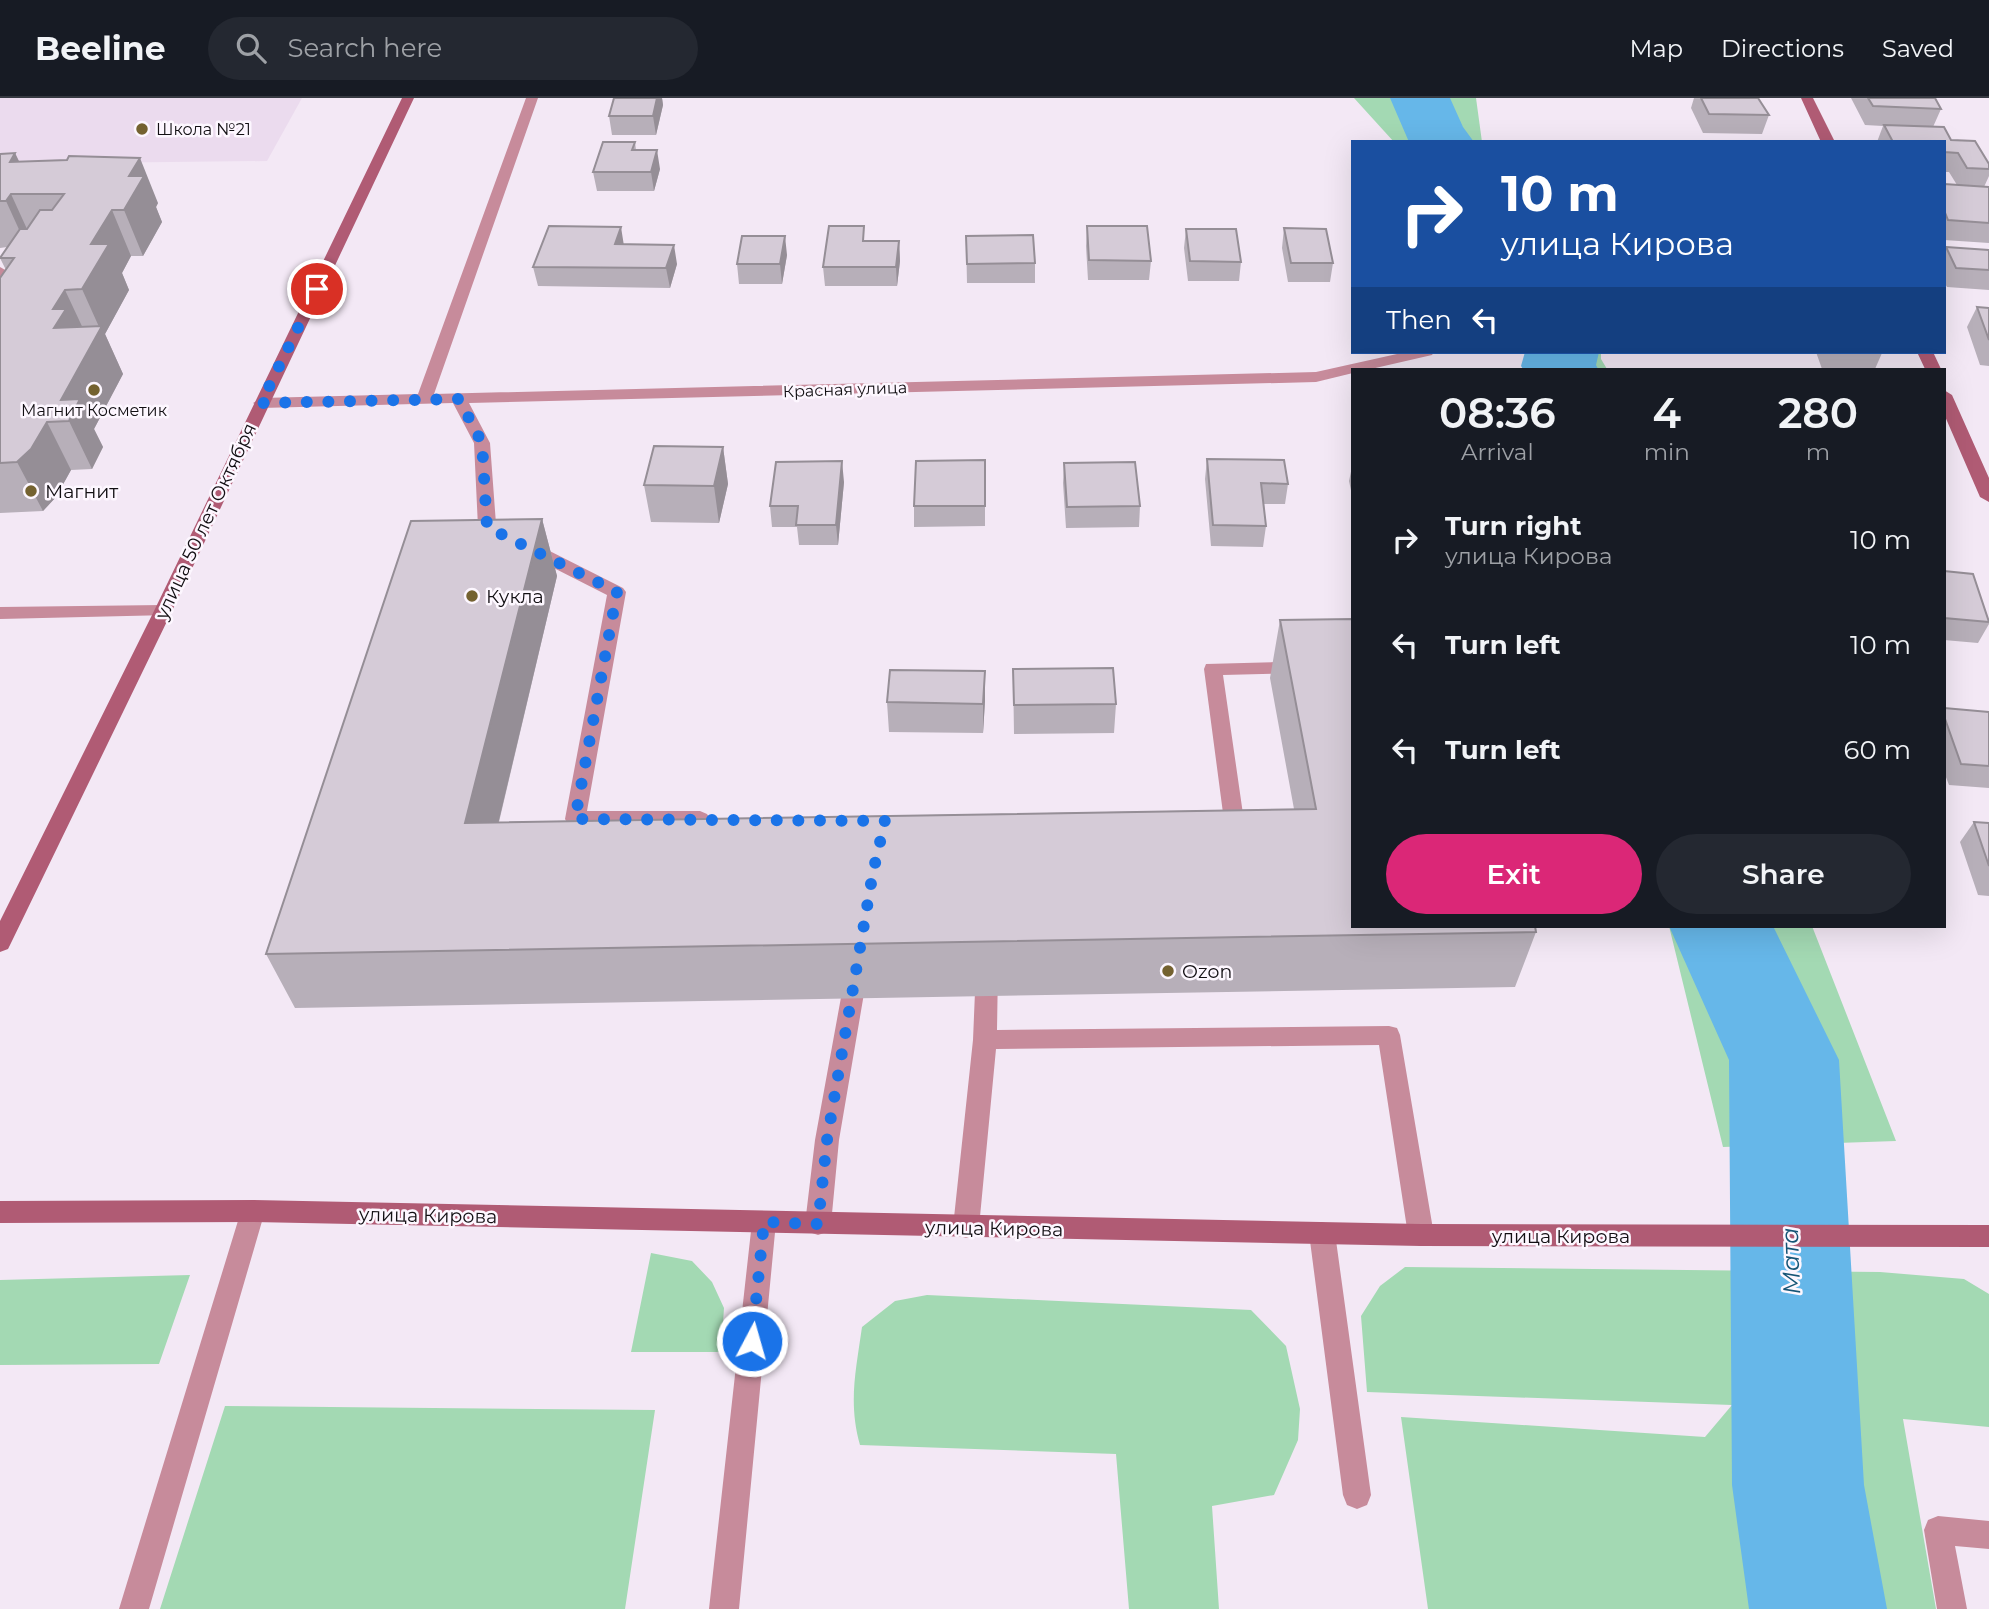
<!DOCTYPE html>
<meta charset="utf-8">
<style>
body{margin:0;font-family:Montserrat,sans-serif;background:#242831;color:#f1f3f6;height:100vh;display:flex;flex-direction:column;font-size:26px;white-space:nowrap}
*{box-sizing:border-box;margin:0}
p{font-size:23px;color:#9ea1a6}
.icon{flex:none;width:38px;height:38px;fill:none;stroke:currentColor;stroke-width:2;stroke-linecap:round;stroke-linejoin:round}
.map{position:relative;flex:1;overflow:hidden}
.drawer{position:absolute;left:1351px;top:270px;width:595px;height:560px;display:flex;flex-direction:column;background:#171b24;border-radius:0px;box-shadow:0 7px 28px #0002}
.drawer>*{flex:none}
.guide{position:absolute;left:1351px;top:42px;width:595px;height:214px;border-radius:0px;box-shadow:0 7px 28px #0002;background:#1a4fa0;color:#fff;overflow:hidden}
.pin{position:absolute;display:grid;place-items:center;width:60px;height:60px;color:#fff;margin:-30px;border:4px solid #fff;border-radius:50%;box-shadow:0 2px 7px #0007}
.me{position:absolute;width:77px;margin:-38px;rotate:6deg;stroke-linejoin:round;filter:drop-shadow(0 0 5px #0008)}
.turn{display:flex;align-items:center;gap:24px;height:147px;padding:0 35px;font-size:32px}
.turn .icon{width:91px;height:91px;stroke-width:2.5}
.turn b{display:block;font-size:49px;line-height:60px}
.then{display:flex;align-items:center;height:66px;padding:0 35px;background:#0003;gap:14px;font-size:26px}
.eta{display:flex;justify-content:space-evenly;align-items:center;height:119px;text-align:center}
.eta b{font-size:42px;font-weight:600;line-height:49px}
.primary-button{display:flex;gap:14px;margin-top:auto;padding:14px 35px}
.primary-button a{flex:1;height:80px;border-radius:42px;background:#db2777;color:#fff;font-size:28px;font-weight:600;line-height:80px;text-align:center}
.primary-button a+a{background:#242831;color:#f1f3f6}
ul{padding:0;list-style:none}
li{display:flex;align-items:center;gap:21px;height:105px;padding:0 35px}
li div{flex:1}
li b{display:block;font-size:26px}
li em{font-style:normal}
header{display:flex;align-items:center;gap:42px;box-sizing:border-box;height:98px;padding:0 35px;background:#171b24;border-bottom:2px solid #363941}
header strong{font-size:33px}
nav{display:flex;gap:38px;margin-inline-start:auto;font-size:24px}
.search{width:490px;height:63px;background:#242831;display:flex;align-items:center;gap:18px;box-sizing:border-box;padding:0 24px;border-radius:38px;color:#9ea1a6;font-size:26px}
.map>svg:first-child{display:block}
.built{fill:#ebdbee}
.green{fill:#a3d9b3}
.lines{fill:none;stroke-linecap:round;stroke-linejoin:round}
.river{fill:#66b7e9;fill-rule:evenodd}
.lane{fill:#c78b9b;fill-rule:evenodd}
.secondary{fill:#b05b74;fill-rule:evenodd}
.wall{fill:#b7afb9}
.shaded-wall{fill:#958e96}
.building{fill:#d5cbd7;stroke:#958e96;stroke-width:2}
.route{stroke:#1a73e8;stroke-width:12;stroke-dasharray:0 21.6}
.poi-dot{fill:#746230;stroke:#fdf7ff;stroke-width:2.5}
.labels{text-anchor:middle;stroke-width:5;stroke-linejoin:round;paint-order:stroke}
.far-poi-label{font-size:16px;fill:#120f13;stroke:#fdf7ff;text-anchor:start}
.far-street-label{font-size:16px;fill:#120f13;stroke:#fdf7ff}
.poi-label{font-size:19px;fill:#120f13;stroke:#fdf7ff;text-anchor:start}
.street-label{font-size:19px;fill:#120f13;stroke:#fdf7ff}
.near-water-label{font-size:24px;font-style:italic;fill:#165576;stroke:#fdf7ff}
</style>
<header>
<strong>Beeline</strong>
<div class="search"><svg class="icon" aria-label="search" viewBox="0 0 24 24"><circle cx="10" cy="10" r="6"/><path d="M15 15l6 6"/></svg>Search here</div>
<nav><a>Map</a><a>Directions</a><a>Saved</a></nav>
</header>
<div class="map">
<svg width="1989" height="1511" viewBox="0 0 1989 1511">
<rect width="100%" height="100%" fill="#f3e8f5"/>
<path class="built" d="M 0,0 L 302,0 L 267,63 L 0,66 Z"/>
<path class="green" d="M 1354,0 L 1476,0 L 1482,44 L 1394,44 Z
M 1525,254 L 1601,254 L 1601,261 L 1607,271 L 1526,271 Z
M 1669,828 L 1812,828 L 1896,1043 L 1723,1049 Z
M 651,1155 L 692,1163 L 712,1184 L 724,1210 L 721,1254 L 631,1254 Z
M 1405,1169 L 1880,1174 L 1964,1181 L 1989,1196 L 1989,1329 L 1903,1321 L 1936,1511 L 1428,1511 L 1401,1319 L 1705,1339 L 1732,1307 L 1367,1294 L 1361,1218 L 1380,1188 Z
M 190,1177 L 159,1266 L 0,1267 L 0,1182 Z
M 927,1197 L 1251,1212 L 1286,1248 L 1300,1311 L 1298,1342 L 1274,1397 L 1212,1408 L 1219,1511 L 1129,1511 L 1116,1356 L 860,1347 C 848,1305 856,1272 862,1229 L 895,1203 Z
M 225,1308 L 655,1312 L 625,1511 L 160,1511 Z"/>
<g class="lines">
<path class="river" d="M 1390,0 L 1450,0 L 1463,29 L 1474,44 L 1409,44 Z
M 1525,254 L 1599,254 L 1596,267 L 1598,271 L 1523,271 L 1521,268 Z
M 1669,828 L 1773,828 L 1839,962 L 1864,1387 L 1887,1511 L 1749,1511 L 1732,1387 L 1729,962 Z"/>
<path class="lane" d="M 526,0 L 538,0 L 434,296 L 1316,274 L 1406,254 L 1434,254 L 1432,257 L 1371,271 L 1353,271 L 1353,275 L 1316,284 L 469,305 L 490,345 L 496,426 L 623,490 L 626,494 L 587,713 L 700,713 L 707,716 L 710,721 L 707,726 L 700,729 L 575,729 L 568,726 L 565,721 L 607,497 L 481,433 L 478,429 L 474,345 L 453,305 L 261,310 L 253,305 L 261,300 L 418,296 Z
M 0,169 L 7,173 L 5,178 L 0,179 Z
M 163,507 L 169,509 L 172,513 L 169,517 L 0,521 L 0,509 Z
M 1353,562 L 1353,574 L 1223,577 L 1244,723 L 1241,728 L 1234,731 L 1208,728 L 1205,723 L 1208,718 L 1223,715 L 1204,571 L 1206,566 Z
M 987,861 L 995,864 L 998,870 L 997,932 L 1389,928 L 1397,930 L 1400,937 L 1434,1137 L 1430,1145 L 1421,1148 L 1412,1145 L 1408,1137 L 1379,947 L 996,951 L 979,1129 L 975,1137 L 966,1140 L 957,1137 L 953,1129 L 973,942 L 976,870 L 979,864 Z
M 857,863 L 865,866 L 868,872 L 839,1042 L 831,1126 L 827,1134 L 818,1137 L 809,1134 L 805,1126 L 815,1042 L 846,872 L 849,866 Z
M 253,1102 L 262,1105 L 265,1113 L 149,1511 L 119,1511 L 241,1113 L 244,1105 Z
M 764,1113 L 773,1116 L 776,1124 L 739,1511 L 709,1511 L 752,1124 L 755,1116 Z
M 1322,1124 L 1331,1127 L 1335,1135 L 1371,1397 L 1367,1407 L 1357,1411 L 1347,1407 L 1343,1397 L 1309,1135 L 1313,1127 Z
M 1938,1418 L 1989,1423 L 1989,1451 L 1955,1448 L 1967,1511 L 1937,1511 L 1924,1432 L 1928,1422 Z"/>
<path class="secondary" d="M 402,0 L 414,0 L 172,513 L 11,845 L 8,851 L 0,854 L 0,823 L 154,513 Z
M 1801,0 L 1813,0 L 1835,44 L 1821,44 Z
M 1917,254 L 1933,254 L 1941,271 L 1925,271 Z
M 1944,292 L 1952,297 L 1989,380 L 1989,404 L 1980,399 L 1944,316 Z
M 253,1102 L 1421,1126 L 1989,1127 L 1989,1149 L 1421,1148 L 253,1124 L 0,1125 L 0,1103 Z"/>
</g>
<path class="wall" d="M 614,0 L 662,0 L 663,7 L 656,37 L 612,37 L 609,18 Z
M 1694,0 L 1758,0 L 1769,17 L 1762,36 L 1703,35 L 1691,10 Z
M 1851,0 L 1935,0 L 1941,11 L 1933,29 L 1951,42 L 1989,66 L 1989,78 L 1984,89 L 1989,89 L 1989,145 L 1944,142 L 1944,86 L 1957,87 L 1949,74 L 1944,74 L 1944,44 L 1877,44 L 1883,28 L 1865,27 Z
M 635,44 L 636,52 L 660,71 L 654,93 L 597,93 L 593,74 Z
M 15,55 L 19,63 L 158,105 L 156,109 L 162,124 L 143,158 L 131,158 L 122,175 L 129,192 L 105,236 L 123,276 L 94,331 L 103,349 L 92,371 L 71,372 L 56,399 L 43,413 L 0,415 L 0,180 L 6,172 L 0,160 L 7,149 L 0,150 L 0,56 Z
M 1087,128 L 1151,163 L 1149,182 L 1088,182 L 1086,148 Z
M 1284,130 L 1333,165 L 1330,184 L 1288,184 L 1282,150 Z
M 1186,131 L 1241,164 L 1239,183 L 1188,183 L 1184,150 Z
M 966,138 L 1035,165 L 1035,185 L 967,185 Z
M 865,143 L 899,143 L 900,163 L 897,188 L 825,188 L 823,169 Z
M 624,146 L 677,166 L 670,190 L 538,188 L 533,169 Z
M 1946,149 L 1989,152 L 1989,192 L 1947,189 L 1944,184 L 1944,154 Z
M 787,157 L 782,186 L 739,186 L 737,166 Z
M 1977,209 L 1989,210 L 1989,268 L 1980,267 L 1967,229 Z
M 1816,254 L 1881,254 L 1882,255 L 1875,271 L 1822,271 Z
M 723,349 L 728,386 L 719,425 L 651,424 L 644,387 Z
M 1207,361 L 1288,386 L 1285,406 L 1264,406 L 1266,428 L 1263,449 L 1211,448 L 1205,381 Z
M 985,362 L 985,428 L 914,429 L 914,408 Z
M 1353,364 L 1353,402 L 1349,383 Z
M 1064,365 L 1140,408 L 1139,429 L 1066,430 L 1063,385 Z
M 844,384 L 838,447 L 799,447 L 797,429 L 772,429 L 770,408 Z
M 542,421 L 557,478 L 499,724 L 1294,711 L 1270,580 L 1280,522 L 1353,828 L 1536,834 L 1515,889 L 295,910 L 266,856 Z
M 1944,473 L 1989,522 L 1989,526 L 1978,545 L 1944,542 Z
M 1013,571 L 1116,606 L 1114,635 L 1014,636 Z
M 985,603 L 983,635 L 889,634 L 887,604 Z
M 1944,610 L 1989,614 L 1989,690 L 1949,687 L 1944,674 Z
M 1974,724 L 1989,725 L 1989,798 L 1978,797 L 1960,744 Z"/>
<path class="shaded-wall" d="M 657,0 L 662,0 L 663,7 L 656,37 L 653,18 Z
M 657,52 L 660,71 L 654,93 L 651,74 Z
M 15,55 L 34,96 L 10,64 Z
M 140,60 L 158,105 L 156,109 L 162,124 L 143,158 L 124,112 L 129,78 Z
M 11,96 L 32,142 L 27,149 L 6,103 Z
M 112,112 L 131,158 L 122,175 L 129,192 L 105,236 L 123,276 L 94,331 L 103,349 L 92,371 L 69,323 L 61,302 L 53,211 L 65,192 L 87,239 L 100,231 L 82,191 L 91,146 Z
M 621,129 L 624,148 L 615,146 Z
M 785,138 L 787,157 L 782,186 L 780,166 Z
M 899,143 L 900,163 L 897,188 L 896,169 Z
M 674,147 L 677,166 L 670,190 L 666,170 Z
M 47,324 L 71,372 L 56,399 L 43,413 L 17,364 Z
M 723,349 L 728,386 L 719,425 L 714,388 Z
M 842,363 L 844,384 L 838,447 L 836,427 Z
M 542,421 L 557,478 L 485,781 L 465,725 Z
M 985,573 L 985,603 L 983,635 L 983,606 Z"/>
<path class="building" d="M 614,0 L 657,0 L 653,18 L 609,18 Z
M 1701,0 L 1758,0 L 1769,17 L 1709,16 Z
M 1868,0 L 1935,0 L 1941,11 L 1873,8 Z
M 1884,27 L 1944,29 L 1951,42 L 1975,43 L 1989,66 L 1989,71 L 1967,70 L 1958,55 L 1944,54 L 1944,44 L 1893,44 Z
M 603,44 L 635,44 L 632,52 L 657,52 L 651,74 L 593,74 Z
M 15,55 L 10,64 L 67,62 L 69,58 L 140,60 L 129,78 L 144,78 L 124,112 L 112,112 L 91,146 L 109,146 L 82,191 L 65,192 L 53,211 L 66,211 L 54,230 L 102,228 L 61,302 L 80,301 L 69,323 L 47,324 L 31,351 L 17,364 L 0,365 L 0,180 L 14,160 L 0,160 L 20,131 L 27,131 L 40,112 L 52,112 L 64,96 L 11,96 L 6,103 L 0,103 L 0,56 Z
M 1944,86 L 1989,89 L 1989,125 L 1948,122 L 1944,112 Z
M 549,128 L 621,129 L 615,146 L 674,147 L 666,170 L 533,169 Z
M 829,128 L 864,128 L 863,143 L 899,143 L 896,169 L 823,169 Z
M 1087,128 L 1147,128 L 1151,163 L 1089,162 Z
M 1284,130 L 1326,131 L 1333,165 L 1291,165 Z
M 1186,131 L 1236,131 L 1241,164 L 1190,163 Z
M 1033,137 L 1035,165 L 967,166 L 966,138 Z
M 742,138 L 785,138 L 780,166 L 737,166 Z
M 1946,149 L 1989,152 L 1989,172 L 1956,170 Z
M 1977,209 L 1989,210 L 1989,242 Z
M 654,348 L 723,349 L 714,388 L 644,387 Z
M 1207,361 L 1284,362 L 1288,386 L 1261,385 L 1266,428 L 1213,427 Z
M 985,362 L 985,408 L 914,408 L 916,363 Z
M 842,363 L 836,427 L 796,427 L 798,408 L 770,408 L 776,364 Z
M 1135,364 L 1140,408 L 1067,409 L 1064,365 Z
M 542,421 L 465,725 L 1316,711 L 1280,522 L 1353,521 L 1353,828 L 1535,828 L 1536,834 L 266,856 L 411,423 Z
M 1944,473 L 1973,476 L 1989,524 L 1944,520 Z
M 1113,570 L 1116,606 L 1014,607 L 1013,571 Z
M 890,572 L 985,573 L 983,606 L 887,604 Z
M 1944,610 L 1989,614 L 1989,668 L 1961,666 L 1944,618 Z
M 1974,724 L 1989,725 L 1989,768 Z"/>
<g class="lines">
<path class="route" d="M 317,191 L 261,305 L 459,301 L 482,345 L 487,429 L 617,494 L 575,721 L 885,723 L 873,774 L 827,1042 L 818,1126 L 764,1124 L 752,1243"/>
</g>
<g class="poi-dot">
<circle cx="142" cy="31" r="7"/>
<circle cx="94" cy="292" r="7"/>
<circle cx="31" cy="393" r="7"/>
<circle cx="472" cy="498" r="7"/>
<circle cx="1168" cy="873" r="7"/>
</g>
<g class="labels">
<g class="far-poi-label">
<text x="156" y="37">Школа №21</text>
<text x="94" y="318" text-anchor="middle">Магнит Косметик</text>
</g>
<g class="far-street-label">
<text transform="translate(845 291) rotate(-2)" y="6">Красная улица</text>
</g>
<g class="poi-label">
<text x="45" y="400">Магнит</text>
<text x="486" y="505">Кукла</text>
<text x="1182" y="880">Ozon</text>
</g>
<g class="street-label">
<text transform="translate(205 423) rotate(-65)" y="7">улица 50 лет Октября</text>
<text transform="translate(428 1117) rotate(1)" y="7">улица Кирова</text>
<text transform="translate(994 1130) rotate(1)" y="7">улица Кирова</text>
<text x="1561" y="1145">улица Кирова</text>
</g>
<g class="near-water-label">
<text transform="translate(1791 1163) rotate(-92)" y="8">Мата</text>
</g>
</g>
</svg>
<div class="pin" style="left:317px;top:191px;background:#d93025"><svg class="icon" aria-label="arrive" viewBox="0 0 24 24"><path d="M6 21V4h12l-3 4 3 4H6"/></svg></div>
<svg class="me" style="left:752px;top:1243px" viewBox="-20 -20 40 40"><circle r="17" fill="#1a73e8" stroke="#fff" stroke-width="3"/><path d="M0-11L8 9 0 5-8 9z" fill="#fff"/></svg>
<div class="guide">
<div class="turn"><svg class="icon" aria-label="right" viewBox="0 0 24 24"><path d="M7 20v-9h11M14 6l5 5-5 5"/></svg><div><b>10 m</b>улица Кирова</div></div>
<div class="then">Then<svg class="icon" aria-label="left" viewBox="0 0 24 24"><path d="M17 20v-9H6M10 6l-5 5 5 5"/></svg></div>
</div>
<section class="drawer">
<div class="eta">
<div><b>08:36</b><p>Arrival</p></div>
<div><b>4</b><p>min</p></div>
<div><b>280</b><p>m</p></div>
</div>
<ul>
<li><svg class="icon" aria-label="right" viewBox="0 0 24 24"><path d="M7 20v-9h11M14 6l5 5-5 5"/></svg><div><b>Turn right</b><p>улица Кирова</p></div><em>10 m</em></li>
<li><svg class="icon" aria-label="left" viewBox="0 0 24 24"><path d="M17 20v-9H6M10 6l-5 5 5 5"/></svg><div><b>Turn left</b></div><em>10 m</em></li>
<li><svg class="icon" aria-label="left" viewBox="0 0 24 24"><path d="M17 20v-9H6M10 6l-5 5 5 5"/></svg><div><b>Turn left</b></div><em>60 m</em></li>
</ul>
<div class="primary-button"><a>Exit</a><a>Share</a></div>
</section>
</div>
